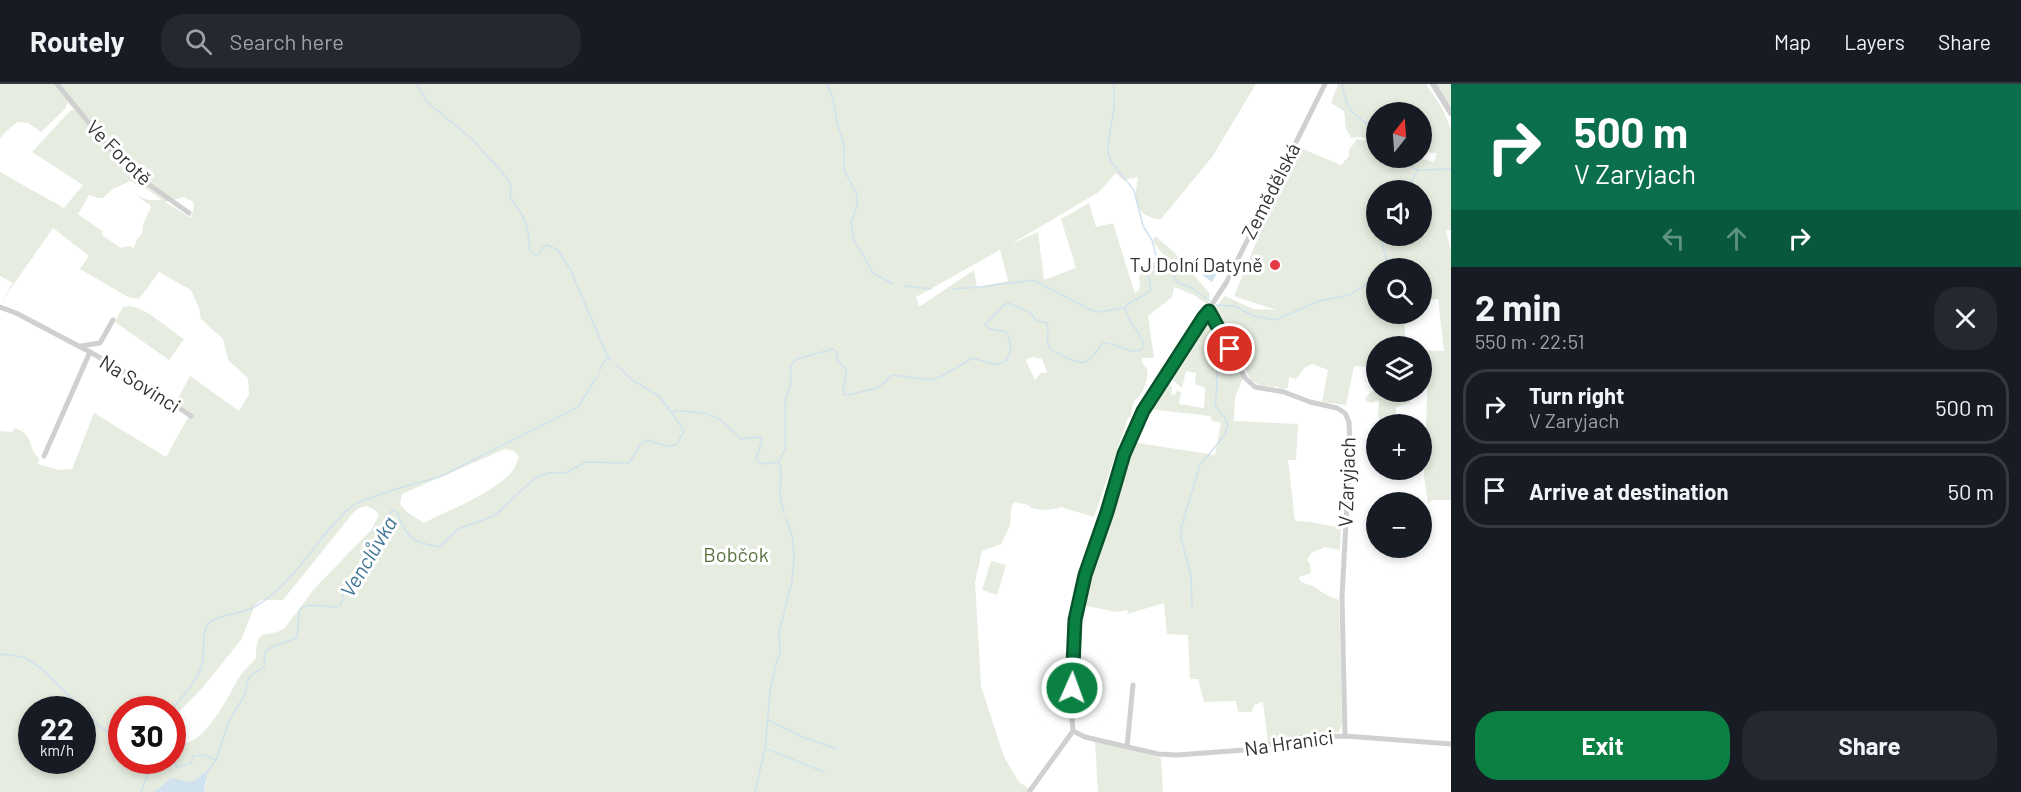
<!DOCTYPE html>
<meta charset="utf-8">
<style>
body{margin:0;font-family:Barlow,sans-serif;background:#242831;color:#f1f3f6;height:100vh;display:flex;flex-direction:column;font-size:22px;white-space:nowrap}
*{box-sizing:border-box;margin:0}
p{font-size:20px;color:#9ea1a6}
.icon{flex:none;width:33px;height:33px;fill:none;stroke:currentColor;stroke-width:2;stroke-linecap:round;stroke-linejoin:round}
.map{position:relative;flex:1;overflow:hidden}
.panel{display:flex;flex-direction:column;background:#171b24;width:570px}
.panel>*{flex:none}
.hud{background:#0b6e4f;color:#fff;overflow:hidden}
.needle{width:39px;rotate:17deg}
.buttons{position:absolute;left:1366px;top:18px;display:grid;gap:12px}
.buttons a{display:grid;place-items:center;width:66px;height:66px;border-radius:50%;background:#171b24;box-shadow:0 3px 9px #0003;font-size:30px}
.speed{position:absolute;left:18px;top:612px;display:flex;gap:12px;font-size:30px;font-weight:700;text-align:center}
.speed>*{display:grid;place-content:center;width:78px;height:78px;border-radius:50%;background:#171b24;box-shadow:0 3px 9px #0003;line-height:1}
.speed small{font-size:15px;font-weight:400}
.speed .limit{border:9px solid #d22;background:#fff;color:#111}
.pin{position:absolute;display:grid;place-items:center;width:51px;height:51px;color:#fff;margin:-26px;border:3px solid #fff;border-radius:50%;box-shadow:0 2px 6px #0007}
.me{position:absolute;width:66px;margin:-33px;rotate:2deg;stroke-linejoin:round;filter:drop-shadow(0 0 4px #0008)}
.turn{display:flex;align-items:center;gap:21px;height:126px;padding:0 24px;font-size:27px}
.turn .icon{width:78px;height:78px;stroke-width:2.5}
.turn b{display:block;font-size:42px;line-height:51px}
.lanes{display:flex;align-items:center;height:57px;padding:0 24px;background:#0003;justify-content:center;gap:30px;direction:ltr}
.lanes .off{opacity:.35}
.round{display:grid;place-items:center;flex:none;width:63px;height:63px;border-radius:24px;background:#242831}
.headline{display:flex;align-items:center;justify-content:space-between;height:102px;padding:0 24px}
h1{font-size:36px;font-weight:700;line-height:45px}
.cta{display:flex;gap:12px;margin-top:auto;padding:12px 24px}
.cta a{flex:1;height:69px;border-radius:24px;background:#0b8043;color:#fff;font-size:24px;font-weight:700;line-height:69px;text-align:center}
.cta a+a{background:#242831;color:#f1f3f6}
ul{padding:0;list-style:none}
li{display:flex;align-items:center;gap:18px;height:75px;margin:0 12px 9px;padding:0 12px;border:3px solid #363941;border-radius:24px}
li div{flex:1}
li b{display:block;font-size:22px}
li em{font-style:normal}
header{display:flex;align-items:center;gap:36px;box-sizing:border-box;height:84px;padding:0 30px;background:#171b24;border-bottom:2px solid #363941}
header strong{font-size:28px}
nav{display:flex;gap:33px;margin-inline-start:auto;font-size:21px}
.search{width:420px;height:54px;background:#242831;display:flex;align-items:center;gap:15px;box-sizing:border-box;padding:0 21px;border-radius:24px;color:#9ea1a6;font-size:22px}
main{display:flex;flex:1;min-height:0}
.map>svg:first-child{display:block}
.green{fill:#e6ecdf;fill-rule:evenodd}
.water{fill:#cfe2ee}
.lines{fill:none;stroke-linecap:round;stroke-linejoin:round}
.stream{stroke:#cfe2ee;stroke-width:1.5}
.minor{stroke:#d0d0d0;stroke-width:5}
.tertiary{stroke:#d0d0d0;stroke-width:6}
.route-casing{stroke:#07532c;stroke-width:15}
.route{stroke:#0b8043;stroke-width:10}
.poi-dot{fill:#e63946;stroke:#fff;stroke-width:2}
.labels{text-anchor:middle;stroke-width:6;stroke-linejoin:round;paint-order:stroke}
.street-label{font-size:20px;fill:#333;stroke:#fff}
.poi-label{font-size:20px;fill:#333;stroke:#fff;text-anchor:end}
.park-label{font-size:20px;fill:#56703f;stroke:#fff}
.water-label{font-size:21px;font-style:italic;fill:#3f7597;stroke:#fff}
</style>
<header>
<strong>Routely</strong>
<div class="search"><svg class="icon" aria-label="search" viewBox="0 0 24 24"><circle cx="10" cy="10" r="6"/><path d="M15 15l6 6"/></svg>Search here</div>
<nav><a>Map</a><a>Layers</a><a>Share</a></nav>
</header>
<main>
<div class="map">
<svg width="1451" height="708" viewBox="0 0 1451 708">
<rect width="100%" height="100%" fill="#fff"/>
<path class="green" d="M 0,0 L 1256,0 L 1212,73 L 1161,135 C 1155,136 1152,134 1146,131 C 1132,122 1136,107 1138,93 L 1123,96 L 1116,89 L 1099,108 L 1011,160 L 1038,148 L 1044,196 L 1076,184 L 1061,135 L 1089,119 L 1096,143 L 1113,139 L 1135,210 L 1140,204 L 1139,192 L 1147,182 L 1165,173 L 1153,158 L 1155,152 L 1174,168 L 1210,210 L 1208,221 L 1194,211 L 1174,203 L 1172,213 L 1148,232 L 1154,274 L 1142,274 L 1142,279 C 1152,286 1146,300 1141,310 C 1139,313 1136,315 1134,317 C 1132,321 1132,328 1131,332 L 1128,334 L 1094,433 L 1061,423 C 1052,426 1041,427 1031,424 L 1029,421 L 1014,418 L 1011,424 L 1010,442 L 1001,460 L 982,467 L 975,498 L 981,602 L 1004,673 L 1019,698 L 1028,704 L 1026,708 L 204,708 L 207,697 L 198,696 L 187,699 L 171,694 L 154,708 L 0,708 L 0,347 L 12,348 L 15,344 C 36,352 26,363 39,374 L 38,380 L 59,386 L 72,385 L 94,329 L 166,373 L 190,330 L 175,320 L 190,292 L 239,327 L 249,310 L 248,294 L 228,276 L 223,255 L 201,235 L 199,224 L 191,206 L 159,188 L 139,215 L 128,213 L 80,185 L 89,172 L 53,144 L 0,220 L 13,199 L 0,192 L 0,88 L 64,124 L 83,101 L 32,68 L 70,27 L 74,25 L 67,18 L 66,24 L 41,48 L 28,39 L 17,38 C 12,42 3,50 0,55 ZM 130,97 L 137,101 L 140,100 L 162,116 L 148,116 L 137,112 L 150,121 L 151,123 L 143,140 L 142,150 L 137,155 L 134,164 L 129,162 L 121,164 L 102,151 L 102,147 L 78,130 L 89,111 L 97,114 L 103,114 L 113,105 ZM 184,113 L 193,118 L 194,122 L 191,134 L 165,118 ZM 1000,166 L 1008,197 L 977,203 L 974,186 L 919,223 L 916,213 ZM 1034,273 L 1042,275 L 1047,287 L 1046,289 L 1041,289 L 1035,296 L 1026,277 L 1027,275 ZM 505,365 L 514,367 L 519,373 C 517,378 514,386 510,390 C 489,411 451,425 424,439 L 408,429 L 400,420 L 402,410 ZM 367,422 L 375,426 L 379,431 L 371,446 L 314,505 L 284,545 L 277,548 L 262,551 C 256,557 256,565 256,574 C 250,581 243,587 238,595 C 228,613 199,672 173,658 L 172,676 L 122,676 L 122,626 L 172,626 L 173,634 L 202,604 L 241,556 L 255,521 L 261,516 L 283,516 L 353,429 L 359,424 ZM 32,626 L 82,626 L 82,676 L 32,676 Z
M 1338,0 L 1426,0 L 1442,24 L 1451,45 L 1451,146 L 1446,147 L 1451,167 L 1451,416 L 1432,416 L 1428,420 L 1424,391 L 1428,291 L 1422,291 L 1422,266 L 1444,267 L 1438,215 L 1422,217 L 1422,184 L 1377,184 L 1377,230 L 1416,230 L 1416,236 L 1404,238 L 1406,262 L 1377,262 L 1377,284 L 1354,282 L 1346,321 L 1322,318 L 1328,286 L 1312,280 L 1304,284 L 1296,295 L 1289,293 L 1288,304 L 1281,305 L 1276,302 L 1275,303 L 1262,302 L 1251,296 L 1213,227 L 1225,212 L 1253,225 L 1276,226 L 1234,212 L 1267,132 L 1276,105 L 1298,63 L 1341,81 L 1349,72 L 1349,66 L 1357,55 L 1373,58 L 1361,53 L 1351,54 L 1346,45 L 1344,27 L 1331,19 ZM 1384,27 L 1422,28 L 1422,65 L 1424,68 L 1437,69 L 1434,78 L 1419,74 L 1377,74 L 1377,28 ZM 1377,106 L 1422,106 L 1422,152 L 1377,152 Z
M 1436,0 L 1451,0 L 1451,24 Z
M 128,222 C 145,222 169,246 184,255 L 169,276 L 115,238 L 123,223 Z
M 1206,237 L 1212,245 L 1215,244 L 1243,294 L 1235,313 L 1234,337 L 1298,340 L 1296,376 L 1288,376 L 1295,437 L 1311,438 L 1341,444 L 1340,466 L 1325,463 L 1311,469 L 1307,476 L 1310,480 L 1311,489 L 1299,493 L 1300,497 C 1305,500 1311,501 1315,503 C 1323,509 1329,513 1339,516 L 1342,640 L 1339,648 L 1303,652 L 1268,659 L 1263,618 L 1254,621 L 1252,628 L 1238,628 L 1236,617 L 1204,618 L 1198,595 L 1190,595 L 1188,551 L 1167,550 L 1164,519 L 1127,530 L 1128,526 L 1116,528 L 1082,521 L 1088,494 L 1132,360 L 1138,359 L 1215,371 L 1221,339 L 1212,337 L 1210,332 L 1149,325 L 1166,296 L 1172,303 L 1171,310 L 1175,311 L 1177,306 L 1181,309 L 1179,320 L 1204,324 L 1205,304 L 1195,300 L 1196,289 L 1186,287 L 1182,304 L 1168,292 Z
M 1377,303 L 1377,308 L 1409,308 L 1411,315 L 1410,319 L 1396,323 L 1396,329 L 1392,340 L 1384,339 L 1378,333 L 1379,316 L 1372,319 L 1366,317 L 1365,314 Z
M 991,477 L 1006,481 L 997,511 L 982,506 Z
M 1095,657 L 1161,674 L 1163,708 L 1098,708 Z"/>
<path class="water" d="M 1210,176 L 1221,182 L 1212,198 L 1202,191 Z
M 203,689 L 207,691 L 204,708 L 154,708 L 171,694 C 186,695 190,704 203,689 Z"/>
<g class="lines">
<path class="stream" d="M 417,0 L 426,17 L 472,55 L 507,94 L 511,102 L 510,114 C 527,134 528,141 530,167 L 536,171 L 539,170 L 543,163 L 547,161 L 558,166 L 570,185 L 607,271 L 612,277
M 827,0 L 833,15 L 837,39 L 844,61 L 844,86 L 857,111 L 857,123 L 851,138 L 854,156 L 873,189 L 893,200
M 1114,0 L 1114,25 L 1108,60 L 1108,68 L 1111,78 L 1134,106 L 1143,142 L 1152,156 L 1158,179
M 1342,0 C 1347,29 1354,30 1377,47
M 1399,74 L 1404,80 L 1418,86
M 1407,106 L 1418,86 L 1451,85
M 1385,184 L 1386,174 L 1382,159 L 1387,152
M 905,202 L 931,205
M 954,205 L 980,203 L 1033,196 L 1091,226 L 1099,228 L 1124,224
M 1216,221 L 1235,222 L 1253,232 L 1276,236 L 1319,217 L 1350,211 L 1377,193
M 617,281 L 632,296 L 659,312 L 672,329
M 599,288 L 603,279 L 609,274
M 779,378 L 781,386 L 780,413 L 784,428
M 448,389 L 578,323 L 596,294
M 1192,523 L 1191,492 L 1181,454 L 1181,444 L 1200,381 L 1224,352 L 1228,342 L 1225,334 L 1215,321 L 1217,305 L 1216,245
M 0,570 L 24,573 L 41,584 L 103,645 L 122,657
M 171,626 C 182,613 198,596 202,580 C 205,569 201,550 208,540 C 214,531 243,530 254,523 C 296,500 317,451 352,422 C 358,418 366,416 373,413 C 397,403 423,399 447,390
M 768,636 L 805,654 L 837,665
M 767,665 L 824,688
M 172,676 L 177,683 L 191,679 L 193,672 L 204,671 L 216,676 L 229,637 L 244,612 L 248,596 L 251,591 L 264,583 L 265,567 L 272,563 L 296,554 C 300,544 296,534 301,524 L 310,521 L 337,523 L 341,520 L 345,505 L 365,478 L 392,426 L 397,428 C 407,454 411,458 439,463 L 458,445 L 494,432 L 534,395 L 548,389 L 565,389 L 586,378 L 629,379 L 640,361 L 646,356 L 668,362 L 676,361 L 684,347 L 672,329 L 675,327 C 711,328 716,329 741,355 L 760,353 L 762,356 L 756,375 L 762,380 L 778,378 L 785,365 L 785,317 L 791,299 L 791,282 L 796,275 L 833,265 L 836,267 L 838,277 L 846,286 L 846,291 L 843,306 L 845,311 C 848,311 874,305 876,304 C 882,302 887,295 892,291 L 931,296 L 942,292 L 973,274 C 981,276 990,280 997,280 C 1014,278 1012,258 1007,248 L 990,245 L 985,241 L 1003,222 L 1008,219 L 1031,229 L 1036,237 L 1047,239 C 1050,247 1045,256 1049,263 C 1052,268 1060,270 1065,273 C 1088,284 1089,277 1103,259 C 1120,259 1132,274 1144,263 C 1143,249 1127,239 1125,224 L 1128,220 L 1151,207 L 1148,190 L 1152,184 L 1158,179 L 1168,181 L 1177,198 L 1193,205 L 1209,216
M 205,691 L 215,677
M 141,708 L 150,684 L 149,676
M 755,708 L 765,664 L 770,607 L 777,576 L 780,569 L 779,549 L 792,497 L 794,476 L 793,456 L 786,433"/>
<path class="minor" d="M 57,0 L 112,67 L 144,97 L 189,129
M 0,223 L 16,229 L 90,268
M 1209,227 L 1245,294 L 1255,303 L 1284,308 L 1310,318 L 1337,324 L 1345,329 L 1349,338 L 1350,364 L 1342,513 L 1345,652
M 81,262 L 100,259 L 113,236
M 44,372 L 90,268 L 125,288 L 191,332
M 1073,647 L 1071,623 L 1075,536 L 1085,491 L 1131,351 L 1166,290 L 1226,199 L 1325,0
M 1073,647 L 1085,653 L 1158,670 L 1177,671 L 1244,666 L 1302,653 L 1345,652 L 1451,660
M 1127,663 L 1133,601
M 1029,708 L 1073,647"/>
<path class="tertiary" d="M 1433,0 L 1451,29"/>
</g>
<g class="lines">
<g class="route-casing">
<path id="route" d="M 1072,604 L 1075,536 L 1085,491 L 1107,428 L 1124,370 L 1143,327 L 1203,234 L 1209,227 L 1230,265"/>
</g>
<use href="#route" class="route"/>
</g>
<circle class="poi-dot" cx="1275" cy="181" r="6"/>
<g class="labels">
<g class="street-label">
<text transform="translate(119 69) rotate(45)" y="7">Ve Forotě</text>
<text transform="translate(1271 107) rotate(-63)" y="7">Zemědělská</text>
<text transform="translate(140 300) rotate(32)" y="7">Na Sovinci</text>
<text transform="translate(1347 398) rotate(-88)" y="7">V Zaryjach</text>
<text transform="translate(1289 659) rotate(-8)" y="7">Na Hranici</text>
</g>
<g class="poi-label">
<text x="1263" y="188">TJ Dolní Datyně</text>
</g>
<g class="park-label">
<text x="736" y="478">Bobčok</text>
</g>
<g class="water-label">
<text transform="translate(369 473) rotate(-59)" y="7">Venclůvka</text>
</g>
</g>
</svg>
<div class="buttons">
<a><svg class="needle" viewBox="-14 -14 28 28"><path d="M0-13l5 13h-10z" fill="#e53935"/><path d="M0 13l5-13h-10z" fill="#9ea1a6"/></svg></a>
<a><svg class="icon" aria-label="sound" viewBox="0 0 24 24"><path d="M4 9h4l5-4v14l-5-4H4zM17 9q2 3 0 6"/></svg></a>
<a><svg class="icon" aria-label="search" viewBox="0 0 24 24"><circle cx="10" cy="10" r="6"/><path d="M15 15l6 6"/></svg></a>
<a><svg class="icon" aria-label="layers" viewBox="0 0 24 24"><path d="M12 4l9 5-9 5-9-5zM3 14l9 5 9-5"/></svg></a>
<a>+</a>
<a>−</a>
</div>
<div class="speed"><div>22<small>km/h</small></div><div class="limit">30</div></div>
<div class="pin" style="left:1230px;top:265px;background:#d93025"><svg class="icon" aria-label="arrive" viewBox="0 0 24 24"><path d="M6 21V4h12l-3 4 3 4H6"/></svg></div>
<svg class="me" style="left:1072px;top:604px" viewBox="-20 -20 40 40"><circle r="17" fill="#0b8043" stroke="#fff" stroke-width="3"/><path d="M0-11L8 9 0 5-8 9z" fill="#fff"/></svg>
</div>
<section class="panel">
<div class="hud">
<div class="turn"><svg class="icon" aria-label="right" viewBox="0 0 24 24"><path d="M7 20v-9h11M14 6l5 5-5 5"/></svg><div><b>500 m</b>V Zaryjach</div></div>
<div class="lanes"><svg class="icon off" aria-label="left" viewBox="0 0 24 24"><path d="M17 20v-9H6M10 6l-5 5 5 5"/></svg><svg class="icon off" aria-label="ahead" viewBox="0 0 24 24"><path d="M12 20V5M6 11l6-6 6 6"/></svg><svg class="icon" aria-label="right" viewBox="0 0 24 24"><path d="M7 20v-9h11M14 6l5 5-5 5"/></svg></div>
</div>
<div class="headline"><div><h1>2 min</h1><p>550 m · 22:51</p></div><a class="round"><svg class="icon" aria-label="close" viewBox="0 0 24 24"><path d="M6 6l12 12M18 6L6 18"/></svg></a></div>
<ul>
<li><svg class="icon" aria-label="right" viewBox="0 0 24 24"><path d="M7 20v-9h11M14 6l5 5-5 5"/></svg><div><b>Turn right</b><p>V Zaryjach</p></div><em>500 m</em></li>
<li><svg class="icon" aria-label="arrive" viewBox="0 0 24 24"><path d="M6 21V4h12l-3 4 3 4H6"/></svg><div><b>Arrive at destination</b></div><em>50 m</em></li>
</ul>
<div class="cta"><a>Exit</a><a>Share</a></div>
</section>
</main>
